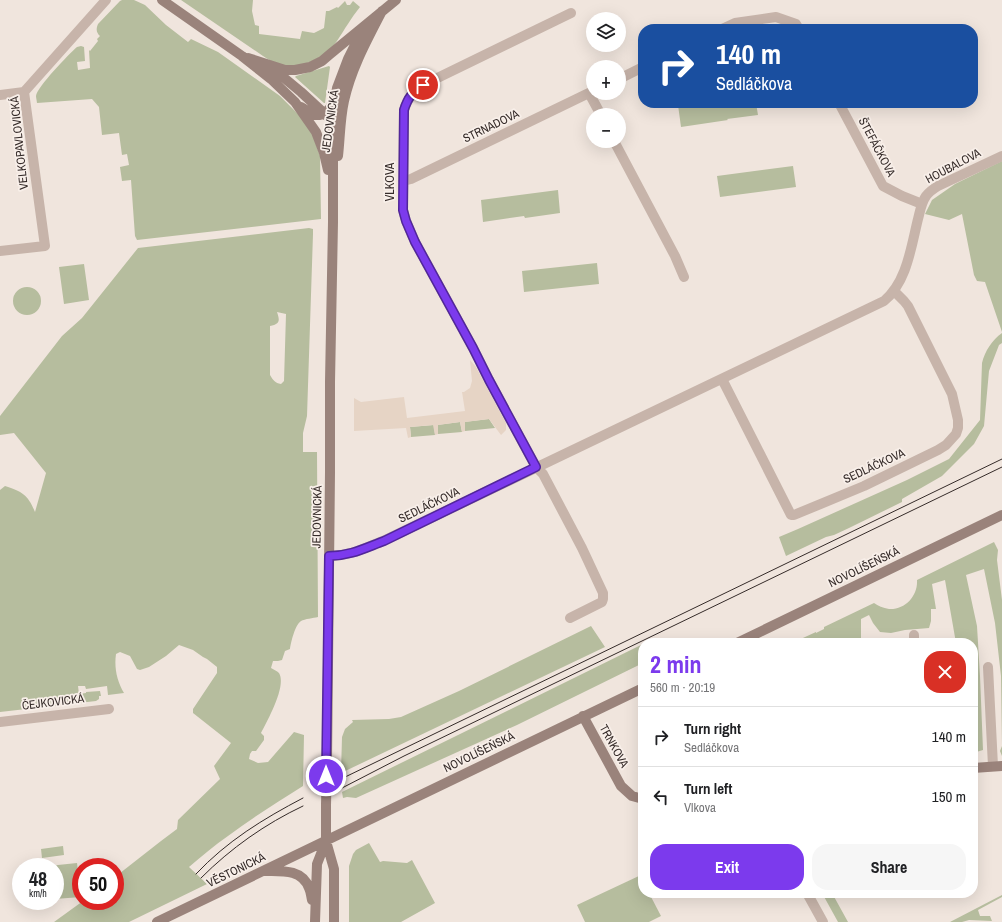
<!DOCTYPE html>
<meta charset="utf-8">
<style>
body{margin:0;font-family:"Archivo Narrow",sans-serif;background:#f6f6f6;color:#202124;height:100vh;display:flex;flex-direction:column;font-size:15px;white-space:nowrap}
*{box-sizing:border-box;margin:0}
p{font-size:13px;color:#757577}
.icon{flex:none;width:22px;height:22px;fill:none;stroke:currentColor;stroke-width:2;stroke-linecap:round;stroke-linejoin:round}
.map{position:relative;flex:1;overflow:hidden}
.side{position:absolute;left:638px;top:638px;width:340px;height:260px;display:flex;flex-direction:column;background:#fff;border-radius:16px;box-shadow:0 4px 16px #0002}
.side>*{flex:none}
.top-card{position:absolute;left:638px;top:24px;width:340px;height:84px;border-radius:16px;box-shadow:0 4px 16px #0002;background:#1a4fa0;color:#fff;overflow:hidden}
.controls{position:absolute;left:586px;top:12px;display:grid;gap:8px}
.controls a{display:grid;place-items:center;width:40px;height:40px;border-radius:50%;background:#fff;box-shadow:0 4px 16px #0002;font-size:20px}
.speed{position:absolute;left:12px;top:858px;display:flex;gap:8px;font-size:20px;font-weight:700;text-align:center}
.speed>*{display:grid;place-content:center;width:52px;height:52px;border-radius:50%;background:#fff;box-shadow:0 4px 16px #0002;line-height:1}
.speed small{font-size:10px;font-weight:400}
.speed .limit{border:6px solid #d22;background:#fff;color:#111}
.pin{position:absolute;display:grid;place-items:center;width:34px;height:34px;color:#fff;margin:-17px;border:2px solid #fff;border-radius:50%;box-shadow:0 1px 4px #0007}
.me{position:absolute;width:44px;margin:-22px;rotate:0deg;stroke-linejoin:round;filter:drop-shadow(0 0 3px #0008)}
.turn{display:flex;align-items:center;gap:14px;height:84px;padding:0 12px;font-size:18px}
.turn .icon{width:52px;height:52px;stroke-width:2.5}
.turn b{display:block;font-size:28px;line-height:34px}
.round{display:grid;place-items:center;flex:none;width:42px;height:42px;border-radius:16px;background:#f6f6f6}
.head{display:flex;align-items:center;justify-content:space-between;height:68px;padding:0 12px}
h1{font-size:24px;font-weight:700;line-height:30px;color:#7c3aed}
.button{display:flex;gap:8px;margin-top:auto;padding:8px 12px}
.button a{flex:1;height:46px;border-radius:16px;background:#7c3aed;color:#fff;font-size:16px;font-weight:700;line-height:46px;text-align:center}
.button a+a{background:#f6f6f6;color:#202124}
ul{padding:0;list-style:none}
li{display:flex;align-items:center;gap:12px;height:60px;padding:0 12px;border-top:1px solid #e0e0e0}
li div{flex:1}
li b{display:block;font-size:15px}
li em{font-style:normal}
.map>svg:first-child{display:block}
.green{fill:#b6bd9e;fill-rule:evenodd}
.plaza{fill:#e6d4c5}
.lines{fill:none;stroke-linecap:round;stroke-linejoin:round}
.street{stroke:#c7b4aa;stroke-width:10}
.secondary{stroke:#9a837b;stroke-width:10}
.tram{stroke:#352b29;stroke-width:1}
.secondary-bridge{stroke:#9a837b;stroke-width:10}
.route-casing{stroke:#51269a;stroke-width:10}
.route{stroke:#7c3aed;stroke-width:7}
.labels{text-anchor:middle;stroke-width:3.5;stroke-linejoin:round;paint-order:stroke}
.street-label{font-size:12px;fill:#352b29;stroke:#f8efe9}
</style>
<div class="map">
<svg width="1002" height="922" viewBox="0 0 1002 922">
<rect width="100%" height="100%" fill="#f0e5dd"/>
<path class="green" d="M 122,0 L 134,0 L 145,5 L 166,25 L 188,42 L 191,39 L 218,52 L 280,96 L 299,115 L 312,133 L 320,156 L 321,219 L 137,240 L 135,236 L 131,180 L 122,181 L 120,167 L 129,165 L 127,154 L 122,155 L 119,133 L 102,135 L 99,107 L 92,99 L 37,103 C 37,102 36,97 36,96 C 37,87 69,54 77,47 L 81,46 L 84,47 L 85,61 L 77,62 L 78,70 L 90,68 L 89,50 L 90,51 L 98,41 L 97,39 L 100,36 C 96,32 96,29 98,24 L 120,1 Z
M 181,0 L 253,0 L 252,11 L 255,25 L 259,26 L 259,34 L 300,39 L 302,31 L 314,33 L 324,28 L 326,11 L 329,11 L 337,7 L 338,8 L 345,1 L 347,5 L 350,5 L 353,1 L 360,7 C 351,18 345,29 337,41 C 326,57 303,69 283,65 C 276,64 269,60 263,56 Z
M 329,66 L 330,67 L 325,103 L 324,103 L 295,77 L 296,76 Z
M 692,103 L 756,103 L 758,115 L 727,119 L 728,120 L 681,127 L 678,105 Z
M 1002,161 L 1002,332 L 985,282 L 977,281 L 974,275 L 962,214 L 949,220 L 925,214 L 932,200 L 955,184 Z
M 793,166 L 796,187 L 720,197 L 717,176 Z
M 558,190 L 560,213 L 525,218 L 524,216 L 483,222 L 481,200 Z
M 309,228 L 313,229 L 313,234 L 307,416 L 303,433 L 303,452 L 317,452 L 318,617 C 313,618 305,619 301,621 C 295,625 291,642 290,649 L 285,651 L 282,660 L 278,661 L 273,661 L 271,668 C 273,669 277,671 279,673 C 287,686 267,721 261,733 L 264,736 L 264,740 L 256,751 L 252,751 L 250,754 L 249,759 L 258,763 L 268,762 L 294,732 L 304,735 L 303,786 C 278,802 252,818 228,836 C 215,845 202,856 189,867 L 207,884 L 129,922 L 54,922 L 83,901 L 115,901 L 115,877 L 161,841 L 177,829 L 178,820 L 220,779 L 214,766 L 231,743 L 193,713 L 193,709 L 217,673 L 217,667 L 207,659 L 203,657 L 193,650 L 179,645 L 166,656 L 149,667 L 140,670 L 137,669 L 130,656 L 120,652 L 116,654 C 114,668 117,681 124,693 L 108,695 L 107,686 L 86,689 L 85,686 L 78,686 L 79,694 L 86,693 L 86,692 L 100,691 L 101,696 L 99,696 L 99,699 L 96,701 L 0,712 L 0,490 L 5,486 C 23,492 28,495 35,512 L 46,473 L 14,433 L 0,435 L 0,416 L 62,336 L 82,318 L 138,248 ZM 277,312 L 286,314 L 284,381 L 281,384 C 275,383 273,380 270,375 L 270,326 C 280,324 280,321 277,312 Z
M 597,263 L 599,284 L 524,292 L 522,271 Z
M 84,264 L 89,300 L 64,304 L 59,267 Z
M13 301a14 14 0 1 1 28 0a14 14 0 1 1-28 0Z
M 1002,333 L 1002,343 L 999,345 L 989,371 L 984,426 L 974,444 L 942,476 L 902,499 L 902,502 L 849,528 L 834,535 L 826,537 L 786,556 L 779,537 L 798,529 L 907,480 L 949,459 L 980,420 L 982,363 C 985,351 992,340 1002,333 Z
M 489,419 L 495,428 L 465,431 L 464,422 Z
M 460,422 L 462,432 L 438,434 L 437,425 Z
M 434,425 L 435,435 L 411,437 L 410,427 Z
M 994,542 L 998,550 L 997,560 L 1002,600 L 1002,756 L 1000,751 L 1002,746 L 1001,676 L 995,623 L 984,569 L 966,575 L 977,626 L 980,676 L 983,750 L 973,753 L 973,643 L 956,643 L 945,580 L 932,584 L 936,609 L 931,609 L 931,621 L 929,628 L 905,630 L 891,633 L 880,632 L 873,623 L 869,615 L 861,619 L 861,643 L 792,643 L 816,632 L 816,633 L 824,629 L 824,627 L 874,603 C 878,606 883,608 889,609 C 905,610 918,596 917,580 Z
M 591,626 L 605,647 L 341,773 L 342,737 L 345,729 L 353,722 L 352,720 L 389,719 L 401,717 L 459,691 Z
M 643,644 L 643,663 L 517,725 L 356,798 L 347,797 L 343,798 L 342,792 Z
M 369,843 L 380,862 L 383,861 L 407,863 L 412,860 L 435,903 L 401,922 L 349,922 L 349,866 L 353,854 L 356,850 Z
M 63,846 L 64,855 L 42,858 L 41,849 Z
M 77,863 L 81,897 L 55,899 L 55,867 L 39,867 Z
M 641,875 L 643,880 L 643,893 L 649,893 L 661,916 L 649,922 L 585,922 L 577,905 Z
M 822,893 L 832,893 L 848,922 L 838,922 Z
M 1002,895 L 1002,897 L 978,910 L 980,916 L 990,916 L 992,921 L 969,920 L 962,922 L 950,922 Z"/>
<path class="plaza" d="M 470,360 L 476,367 L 506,423 L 506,430 L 501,435 L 489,419 L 465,422 L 465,431 L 462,432 L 460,422 L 438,425 L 438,434 L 435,435 L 433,425 L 410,427 L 411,437 L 408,438 L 406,428 L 354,431 L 354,398 L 361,402 L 404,397 L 407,418 L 465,411 L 462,392 L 464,392 L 470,388 L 472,381 Z"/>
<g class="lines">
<path class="street" d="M 722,29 L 735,23 L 776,17 L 796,24 L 799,29
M 619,79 L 643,67
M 589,93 L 601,115
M 0,95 L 24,92
M 839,103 L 883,186 L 902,196 L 922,204
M 614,141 L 675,256 L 684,277
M 403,181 L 411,179 L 593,91
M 0,251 L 45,246 L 24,92 L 106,0
M 722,379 L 791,515 L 794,515 L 864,486 L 938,450 L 946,445 L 956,434 L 958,428 L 958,420 L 952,394 L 908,306 L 904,301 L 894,291
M 329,556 C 350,556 365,548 383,541 L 884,301 C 907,282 911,247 918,219 C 920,212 921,203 926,196 C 929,192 933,189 938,186 L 1002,156
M 570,618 L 602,602 L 603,599 L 603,593 L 582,548 L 543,474 L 536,467 L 489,380 L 473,348 L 415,242 L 406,221 L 403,210 L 404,110 C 408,98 412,93 423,85 L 571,13
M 914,635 L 914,643
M 988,667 L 993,766
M 0,722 L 109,709
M 807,893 L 823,922"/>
<path class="secondary" d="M 162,0 L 242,56 L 271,79 L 295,102 L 316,132 L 324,153 L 328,170
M 248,58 L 285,70 L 295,70 L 310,67 L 322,61 L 329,55 L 396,0
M 269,70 L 283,77 L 301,92 L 328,117
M 301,107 L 314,115 L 320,115 L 324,114 L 330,108 L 335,100 L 337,88 L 348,59 L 354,47 L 366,29
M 338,156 C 340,138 340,119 344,101 C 351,69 367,40 382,11
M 737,643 L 1002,515
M 583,716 L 621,786 L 632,796 L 643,799
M 327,762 L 330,472 L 330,382 L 333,222 L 333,129 L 331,118 L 333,105
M 973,768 L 1002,766
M 326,805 L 326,841 L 334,869 L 334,922
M 265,871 C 282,871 302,869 309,888 C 311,892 311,896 312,900
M 157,922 L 643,688
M 315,922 L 317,864 L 326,841"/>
<path class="tram" d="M 341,779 L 1002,459
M 342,788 L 404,756 L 1002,467
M 196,874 C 227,841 263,819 303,798
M 201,878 C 231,848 265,824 303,806"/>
<path class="secondary-bridge" d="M 326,805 L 327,762"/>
</g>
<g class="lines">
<g class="route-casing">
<path id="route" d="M 326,776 L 329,556 C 350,556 365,548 384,541 L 536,467 L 489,380 L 473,348 L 415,242 L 406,221 L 403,210 L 404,110 C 408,97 412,93 423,85"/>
</g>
<use href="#route" class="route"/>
</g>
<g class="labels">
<g class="street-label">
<text transform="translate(330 121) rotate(-82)" y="4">JEDOVNICKÁ</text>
<text transform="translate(491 126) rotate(-26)" y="4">STRNADOVA</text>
<text transform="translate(19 143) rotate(-96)" y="4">VELKOPAVLOVICKÁ</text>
<text transform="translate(877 147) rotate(62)" y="4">ŠTEFÁČKOVA</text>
<text transform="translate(953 166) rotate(-28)" y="4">HOUBALOVA</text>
<text transform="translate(390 182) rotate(-90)" y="4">VLKOVA</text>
<text transform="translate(874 466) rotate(-25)" y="4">SEDLÁČKOVA</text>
<text transform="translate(429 505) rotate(-26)" y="4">SEDLÁČKOVA</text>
<text transform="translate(317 517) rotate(-89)" y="4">JEDOVNICKÁ</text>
<text transform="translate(864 567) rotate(-26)" y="4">NOVOLÍŠEŇSKÁ</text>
<text transform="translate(53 702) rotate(-7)" y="4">ČEJKOVICKÁ</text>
<text transform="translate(614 746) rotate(61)" y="4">TRNKOVA</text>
<text transform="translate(479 752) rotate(-26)" y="4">NOVOLÍŠEŇSKÁ</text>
<text transform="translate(236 870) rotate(-26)" y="4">VĚSTONICKÁ</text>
</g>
</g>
</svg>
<div class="controls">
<a><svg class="icon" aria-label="layers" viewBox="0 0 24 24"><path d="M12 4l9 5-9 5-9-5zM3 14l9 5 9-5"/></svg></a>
<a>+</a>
<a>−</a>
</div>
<div class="speed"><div>48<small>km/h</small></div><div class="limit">50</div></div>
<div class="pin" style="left:423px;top:85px;background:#d93025"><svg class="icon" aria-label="arrive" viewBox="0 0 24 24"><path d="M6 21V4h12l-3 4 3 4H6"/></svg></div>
<svg class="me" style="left:326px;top:776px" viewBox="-20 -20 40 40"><circle r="17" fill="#7c3aed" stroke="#fff" stroke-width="3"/><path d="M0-11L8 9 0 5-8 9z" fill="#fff"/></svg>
<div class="top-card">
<div class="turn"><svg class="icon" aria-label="right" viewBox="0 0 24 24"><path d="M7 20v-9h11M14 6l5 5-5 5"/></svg><div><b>140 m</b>Sedláčkova</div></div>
</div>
<section class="side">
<div class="head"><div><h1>2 min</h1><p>560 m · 20:19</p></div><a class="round" style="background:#d93025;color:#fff"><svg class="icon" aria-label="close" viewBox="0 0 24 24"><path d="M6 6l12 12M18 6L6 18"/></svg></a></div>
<ul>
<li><svg class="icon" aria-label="right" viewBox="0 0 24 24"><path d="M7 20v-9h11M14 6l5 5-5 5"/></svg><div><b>Turn right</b><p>Sedláčkova</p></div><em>140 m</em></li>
<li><svg class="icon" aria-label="left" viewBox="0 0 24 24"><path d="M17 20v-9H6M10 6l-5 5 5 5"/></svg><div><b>Turn left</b><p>Vlkova</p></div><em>150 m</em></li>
</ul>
<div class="button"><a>Exit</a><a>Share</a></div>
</section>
</div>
